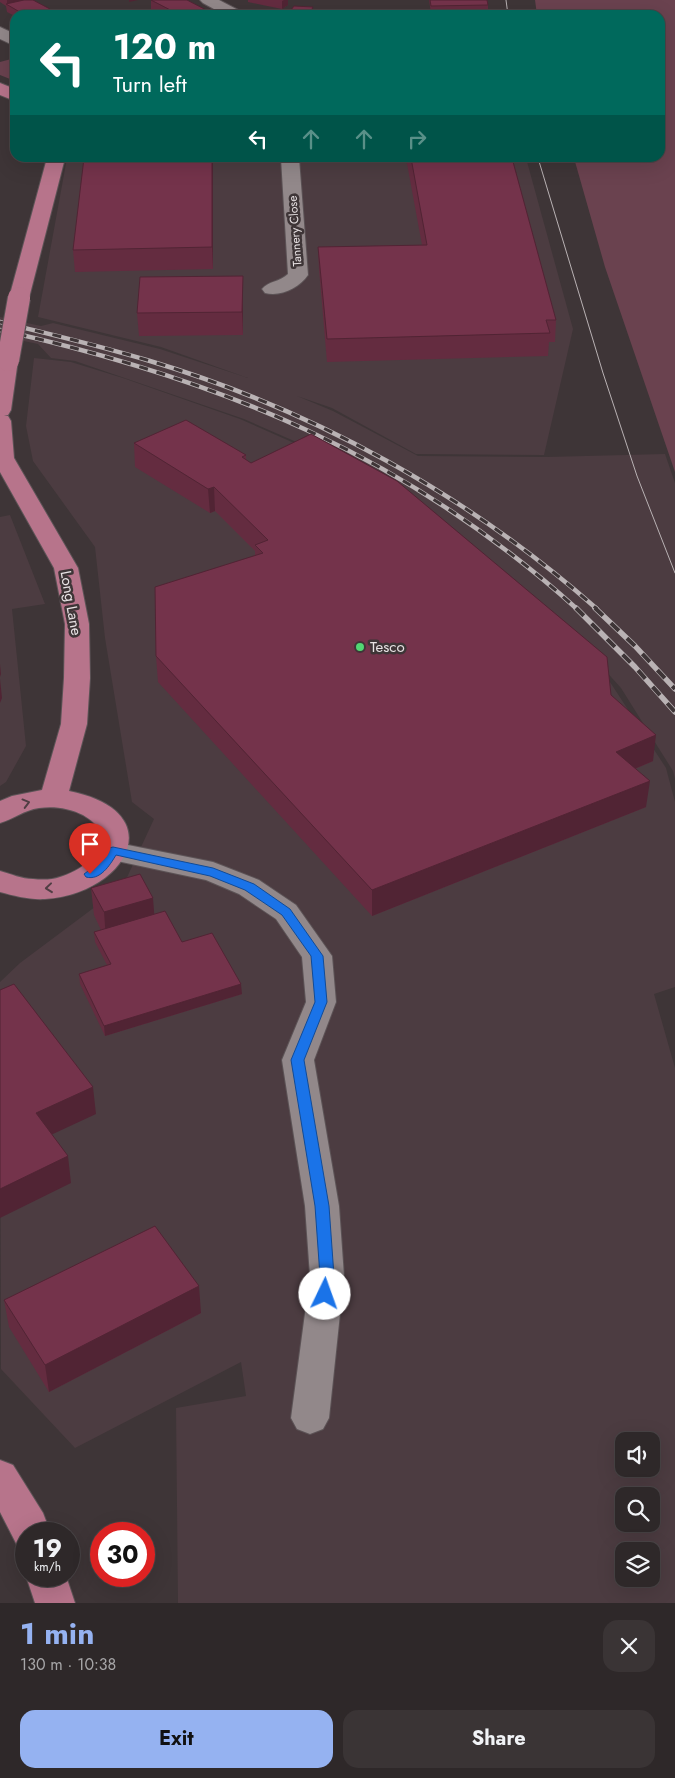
<!DOCTYPE html>
<meta charset="utf-8">
<style>
body{margin:0;font-family:Jost,sans-serif;background:#3a3435;color:#f1f3f6;height:100vh;display:flex;flex-direction:column;font-size:19px;white-space:nowrap}
*{box-sizing:border-box;margin:0}
p{font-size:16px;color:#a7a6a8}
.icon{flex:none;width:28px;height:28px;fill:none;stroke:currentColor;stroke-width:2;stroke-linecap:round;stroke-linejoin:round}
.map{position:relative;height:1603px;overflow:hidden}
.side{display:flex;flex-direction:column;background:#2e2829;flex:1}
.side>*{flex:none}
.banner{position:absolute;left:10px;top:10px;width:655px;height:152px;border-radius:15px;box-shadow:0 5px 20px #0002,0 0 0 1px #494446;background:#00695c;color:#fff;overflow:hidden}
.buttons{position:absolute;left:615px;top:1432px;display:grid;gap:10px}
.buttons a{display:grid;place-items:center;width:45px;height:45px;border-radius:10px;background:#2e2829;box-shadow:0 5px 20px #0002,0 0 0 1px #494446;font-size:25px}
.speed{position:absolute;left:15px;top:1522px;display:flex;gap:10px;font-size:25px;font-weight:700;text-align:center}
.speed>*{display:grid;place-content:center;width:65px;height:65px;border-radius:50%;background:#2e2829;box-shadow:0 5px 20px #0002,0 0 0 1px #494446;line-height:1}
.speed small{font-size:12px;font-weight:400}
.speed .limit{border:8px solid #d22;background:#fff;color:#111}
.pin{position:absolute;display:grid;place-items:center;width:42px;height:42px;color:#fff;margin:-51px -21px;border-radius:50% 50% 50% 0;rotate:-45deg;box-shadow:0 0 5px #0007}
.pin .icon{rotate:45deg}
.me{position:absolute;width:55px;margin:-28px;rotate:3deg;stroke-linejoin:round;filter:drop-shadow(0 0 4px #0008)}
.turn{display:flex;align-items:center;gap:18px;height:105px;padding:0 20px;font-size:22px}
.turn .icon{width:65px;height:65px;stroke-width:2.5}
.turn b{display:block;font-size:35px;line-height:42px}
.lanes{display:flex;align-items:center;height:48px;padding:0 20px;background:#0003;justify-content:center;gap:25px;direction:ltr}
.lanes .off{opacity:.35}
.round{display:grid;place-items:center;flex:none;width:52px;height:52px;border-radius:15px;background:#3a3435}
.headline{display:flex;align-items:center;justify-content:space-between;height:85px;padding:0 20px}
h1{font-size:30px;font-weight:700;line-height:38px;color:#95b2f1}
.cta{display:flex;gap:10px;margin-top:auto;padding:10px 20px}
.cta a{flex:1;height:58px;border-radius:15px;background:#95b2f1;color:#111;font-size:20px;font-weight:700;line-height:58px;text-align:center}
.cta a+a{background:#3a3435;color:#f1f3f6}
.map>svg:first-child{display:block}
.built{fill:#4c3c41;fill-rule:evenodd}
.green{fill:#6a424f}
.lines{fill:none;stroke-linecap:round;stroke-linejoin:round}
.minor-casing{stroke:#5c5356;stroke-width:2}
.major-casing{stroke:#5c5356;stroke-width:2}
.minor{fill:#92888a;fill-rule:evenodd}
.major{fill:#b7748b;fill-rule:evenodd}
.tram{stroke:#b9b2b4;stroke-width:1}
.rail-far1-casing{stroke:#b9b2b4;stroke-width:4.5}
.rail-casing{stroke:#b9b2b4;stroke-width:5.5}
.rail-far1{stroke:#3e3537;stroke-width:3;stroke-dasharray:9;stroke-linecap:butt}
.rail{stroke:#3e3537;stroke-width:4;stroke-dasharray:11;stroke-linecap:butt}
.major-bridge-casing{stroke:#5c5356;stroke-width:24;stroke-linecap:butt}
.major-bridge{stroke:#b7748b;stroke-width:22}
.wall{fill:#642c40}
.shaded-wall{fill:#512434}
.building{fill:#74334b;stroke:#512434}
.oneway{stroke:#503e44}
.route{fill:#1a73e8;stroke:#114b97}
.poi-dot{fill:#52d673;stroke:#3e3537;stroke-width:2}
.labels{text-anchor:middle;stroke-width:5;stroke-linejoin:round;paint-order:stroke}
.far-street-label{font-size:12px;fill:#e8e2e4;stroke:#3e3537}
.street-label{font-size:15px;fill:#e8e2e4;stroke:#3e3537}
.poi-label{font-size:15px;fill:#e8e2e4;stroke:#3e3537;text-anchor:start}
</style>
<div class="map">
<svg width="675" height="1603" viewBox="0 0 675 1603">
<rect width="100%" height="100%" fill="#3e3537"/>
<path class="built" d="M 67,158 L 526,158 L 573,329 L 544,455 L 416,454 L 332,408 L 297,396 L 333,411 L 418,456 L 547,457 L 665,454 L 675,483 L 675,779 L 673,771 L 621,688 L 558,618 L 324,454 L 244,419 L 75,361 L 51,358 L 38,344 L 0,336 L 0,317 L 41,326 L 53,323 L 160,349 L 248,378 L 161,347 L 38,317 Z
M 34,358 L 71,362 L 123,378 L 240,419 L 319,454 L 550,615 L 610,682 L 666,768 L 675,802 L 675,987 L 654,994 L 675,1068 L 675,1603 L 178,1603 L 176,1408 L 246,1396 L 241,1362 L 75,1448 L 1,1369 L 0,982 L 20,963 L 123,886 L 154,819 L 132,802 L 105,638 L 95,547 L 33,461 L 26,426 ZM 624,1441 L 651,1441 L 651,1469 L 624,1469 ZM 624,1496 L 651,1496 L 651,1524 L 624,1524 ZM 624,1551 L 651,1551 L 651,1579 L 624,1579 Z
M 10,515 L 45,604 L 12,609 L 26,746 L 6,782 L 0,786 L 0,517 Z"/>
<path class="green" d="M 535,0 L 675,0 L 675,472 L 605,267 L 574,158 L 660,158 L 660,15 L 537,15 Z
M 15,58 L 15,81 L 0,75 L 0,62 Z"/>
<g class="lines">
<g class="minor-casing">
<path id="minor" d="M 200,0 L 219,0 L 242,12 L 245,15 L 225,15 L 203,3 Z
M 0,27 L 15,34 L 15,46 L 0,39 Z
M 281,158 L 299,158 L 308,275 C 299,288 281,297 265,293 L 262,289 C 268,281 280,282 288,274 Z
M 113,842 L 213,862 L 259,880 L 296,905 L 332,956 L 336,1002 L 314,1060 L 339,1206 L 344,1276 L 329,1418 L 323,1429 L 310,1434 L 297,1429 L 291,1418 L 310,1276 L 305,1206 L 282,1060 L 306,1002 L 302,957 L 276,919 L 239,894 L 206,880 L 103,858 L 99,851 L 103,844 Z"/>
</g>
<g class="major-casing">
<path id="major" d="M 0,83 L 15,89 L 15,101 L 0,95 Z
M 47,158 L 65,158 L 29,298 L 26,302 L 19,304 L 12,302 L 9,298 Z
M 8,354 L 15,356 L 18,360 L 11,410 L 8,415 L 4,415 L 8,416 L 11,421 L 14,458 L 78,568 L 89,624 L 90,678 L 87,724 L 69,791 C 173,812 126,894 45,899 C 30,900 15,896 0,892 L 0,871 C 11,874 22,879 33,879 C 42,880 52,880 60,877 C 90,868 123,838 83,815 C 69,808 54,806 39,808 C 24,810 14,819 0,823 L 0,801 L 12,796 L 42,790 L 61,724 L 64,678 L 65,624 L 54,568 L 0,472 L 0,357 Z
M 0,1460 L 13,1465 L 43,1513 L 51,1534 L 26,1534 L 26,1550 L 18,1547 L 0,1512 Z
M 26,1576 L 66,1576 L 75,1603 L 35,1603 Z"/>
</g>
<use href="#minor" class="minor"/>
<use href="#major" class="major"/>
<path class="tram" d="M 506,0 L 508,15
M 538,158 L 603,373 L 637,476 L 675,573"/>
<g class="rail-far1-casing">
<path id="rail-far1" d="M 0,322 C 50,334 101,346 150,361 C 314,410 469,496 597,609
M 0,330 C 222,380 406,455 577,609"/>
</g>
<g class="rail-casing">
<path id="rail" d="M 576,608 L 635,667 L 675,712
M 595,608 L 635,646 L 675,689"/>
</g>
<use href="#rail-far1" class="rail-far1"/>
<use href="#rail" class="rail"/>
<g class="major-bridge-casing">
<path id="major-bridge" d="M 8,360 L 19,298"/>
</g>
<use href="#major-bridge" class="major-bridge"/>
</g>
<path class="wall" d="M 0,0 L 33,0 L 50,14 L 62,15 L 15,15 L 15,16 L 7,12 L 6,6 L 0,2 Z
M 151,0 L 216,15 L 154,15 L 151,13 Z
M 248,0 L 288,0 L 288,5 L 282,9 L 248,2 Z
M 429,0 L 487,0 L 488,5 L 488,12 L 431,13 Z
M 213,158 L 213,269 L 75,272 L 73,250 Z
M 406,158 L 512,158 L 556,320 L 555,342 L 549,342 L 548,356 L 327,362 L 319,269 L 318,247 L 422,245 Z
M 243,276 L 243,335 L 139,336 L 137,313 Z
M 134,443 L 246,455 L 246,460 L 611,695 L 653,761 L 635,769 L 646,807 L 372,916 L 158,682 L 156,656 L 255,555 L 255,551 L 215,511 L 210,513 L 135,467 Z
M 91,888 L 154,914 L 182,942 L 242,994 L 105,1036 L 80,984 L 79,974 L 107,965 L 95,942 L 94,932 L 101,930 L 94,915 Z
M 4,1300 L 201,1313 L 49,1392 L 9,1327 Z"/>
<path class="shaded-wall" d="M 7,0 L 29,0 L 7,5 Z
M 129,0 L 138,0 L 129,2 Z
M 284,0 L 288,0 L 288,5 L 282,9 L 282,1 Z
M 50,9 L 51,15 L 27,15 Z
M 212,158 L 213,158 L 213,269 L 212,247 Z
M 243,276 L 243,335 L 242,312 Z
M 214,487 L 215,511 L 210,513 L 208,489 Z
M 0,664 L 1,674 L 0,677 Z
M 0,679 L 2,698 L 0,703 Z
M 656,735 L 653,761 L 613,778 L 616,752 Z
M 650,781 L 646,807 L 372,916 L 372,890 Z
M 153,898 L 155,924 L 106,939 L 104,912 Z
M 241,984 L 242,994 L 105,1036 L 104,1026 Z
M 93,1087 L 96,1114 L 40,1140 L 36,1113 Z
M 68,1156 L 71,1183 L 0,1218 L 0,1189 Z
M 199,1286 L 201,1313 L 49,1392 L 45,1365 Z"/>
<path class="building" d="M 24,0 L 33,0 L 50,9 L 25,15 L 6,4 Z
M 151,0 L 187,0 L 216,15 L 180,15 Z
M 430,0 L 487,0 L 488,5 L 431,6 Z
M 294,6 L 313,7 L 311,11 L 358,15 L 302,15 L 288,14 Z
M 373,12 L 402,15 L 371,15 Z
M 57,13 L 62,15 L 47,15 Z
M 84,158 L 212,158 L 212,247 L 73,250 Z
M 411,158 L 512,158 L 556,320 L 546,320 L 550,333 L 327,339 L 318,247 L 427,245 Z
M 243,276 L 242,312 L 137,313 L 140,277 Z
M 186,420 L 246,455 L 242,457 L 251,463 L 311,434 L 397,481 L 607,657 L 611,695 L 656,735 L 616,752 L 650,781 L 372,890 L 156,656 L 155,587 L 263,553 L 255,545 L 268,540 L 214,487 L 208,489 L 134,443 Z
M 140,874 L 153,898 L 104,912 L 91,888 Z
M 165,911 L 182,942 L 212,933 L 241,984 L 104,1026 L 79,974 L 111,964 L 94,932 Z
M 14,984 L 93,1087 L 36,1113 L 68,1156 L 0,1189 L 0,990 Z
M 155,1226 L 199,1286 L 45,1365 L 4,1300 Z"/>
<defs><path id="oneway-chevron" d="M-2-3.5L2.5 0L-2 3.5" fill="none" stroke-width="1.6" stroke-linecap="round" stroke-linejoin="round" transform="scale(1.25)"/></defs>
<g class="oneway">
<use href="#oneway-chevron" transform="translate(26 803) rotate(-15)"/>
<use href="#oneway-chevron" transform="translate(49 888) rotate(174)"/>
</g>
<path class="route" d="M 113,847 L 213,868 L 254,884 L 290,909 L 323,956 L 327,1002 L 304,1060 L 329,1206 L 334,1276 L 330,1298 L 325,1299 L 320,1298 L 318,1294 L 320,1276 L 315,1206 L 291,1060 L 315,1002 L 311,956 L 282,915 L 245,890 L 210,876 L 116,855 C 110,865 100,881 86,877 L 84,874 L 99,863 L 109,848 Z"/>
<circle class="poi-dot" cx="360" cy="647" r="5"/>
<g class="labels">
<g class="far-street-label">
<text transform="translate(295 231) rotate(-94)" y="4">Tannery Close</text>
</g>
<g class="street-label">
<text transform="translate(71 603) rotate(80)" y="5">Long Lane</text>
</g>
<g class="poi-label">
<text x="370" y="652">Tesco</text>
</g>
</g>
</svg>
<div class="buttons">
<a><svg class="icon" aria-label="sound" viewBox="0 0 24 24"><path d="M4 9h4l5-4v14l-5-4H4zM17 9q2 3 0 6"/></svg></a>
<a><svg class="icon" aria-label="search" viewBox="0 0 24 24"><circle cx="10" cy="10" r="6"/><path d="M15 15l6 6"/></svg></a>
<a><svg class="icon" aria-label="layers" viewBox="0 0 24 24"><path d="M12 4l9 5-9 5-9-5zM3 14l9 5 9-5"/></svg></a>
</div>
<div class="speed"><div>19<small>km/h</small></div><div class="limit">30</div></div>
<div class="pin" style="left:90px;top:874px;background:#d93025"><svg class="icon" aria-label="arrive" viewBox="0 0 24 24"><path d="M6 21V4h12l-3 4 3 4H6"/></svg></div>
<svg class="me" style="left:325px;top:1294px" viewBox="-20 -20 40 40"><circle r="19" fill="#fff"/><path d="M0-13L10 11 0 6-10 11z" fill="#1a73e8"/></svg>
<div class="banner">
<div class="turn"><svg class="icon" aria-label="left" viewBox="0 0 24 24"><path d="M17 20v-9H6M10 6l-5 5 5 5"/></svg><div><b>120 m</b>Turn left</div></div>
<div class="lanes"><svg class="icon" aria-label="left" viewBox="0 0 24 24"><path d="M17 20v-9H6M10 6l-5 5 5 5"/></svg><svg class="icon off" aria-label="ahead" viewBox="0 0 24 24"><path d="M12 20V5M6 11l6-6 6 6"/></svg><svg class="icon off" aria-label="ahead" viewBox="0 0 24 24"><path d="M12 20V5M6 11l6-6 6 6"/></svg><svg class="icon off" aria-label="right" viewBox="0 0 24 24"><path d="M7 20v-9h11M14 6l5 5-5 5"/></svg></div>
</div>
</div>
<section class="side">
<div class="headline"><div><h1>1 min</h1><p>130 m · 10:38</p></div><a class="round"><svg class="icon" aria-label="close" viewBox="0 0 24 24"><path d="M6 6l12 12M18 6L6 18"/></svg></a></div>
<div class="cta"><a>Exit</a><a>Share</a></div>
</section>
